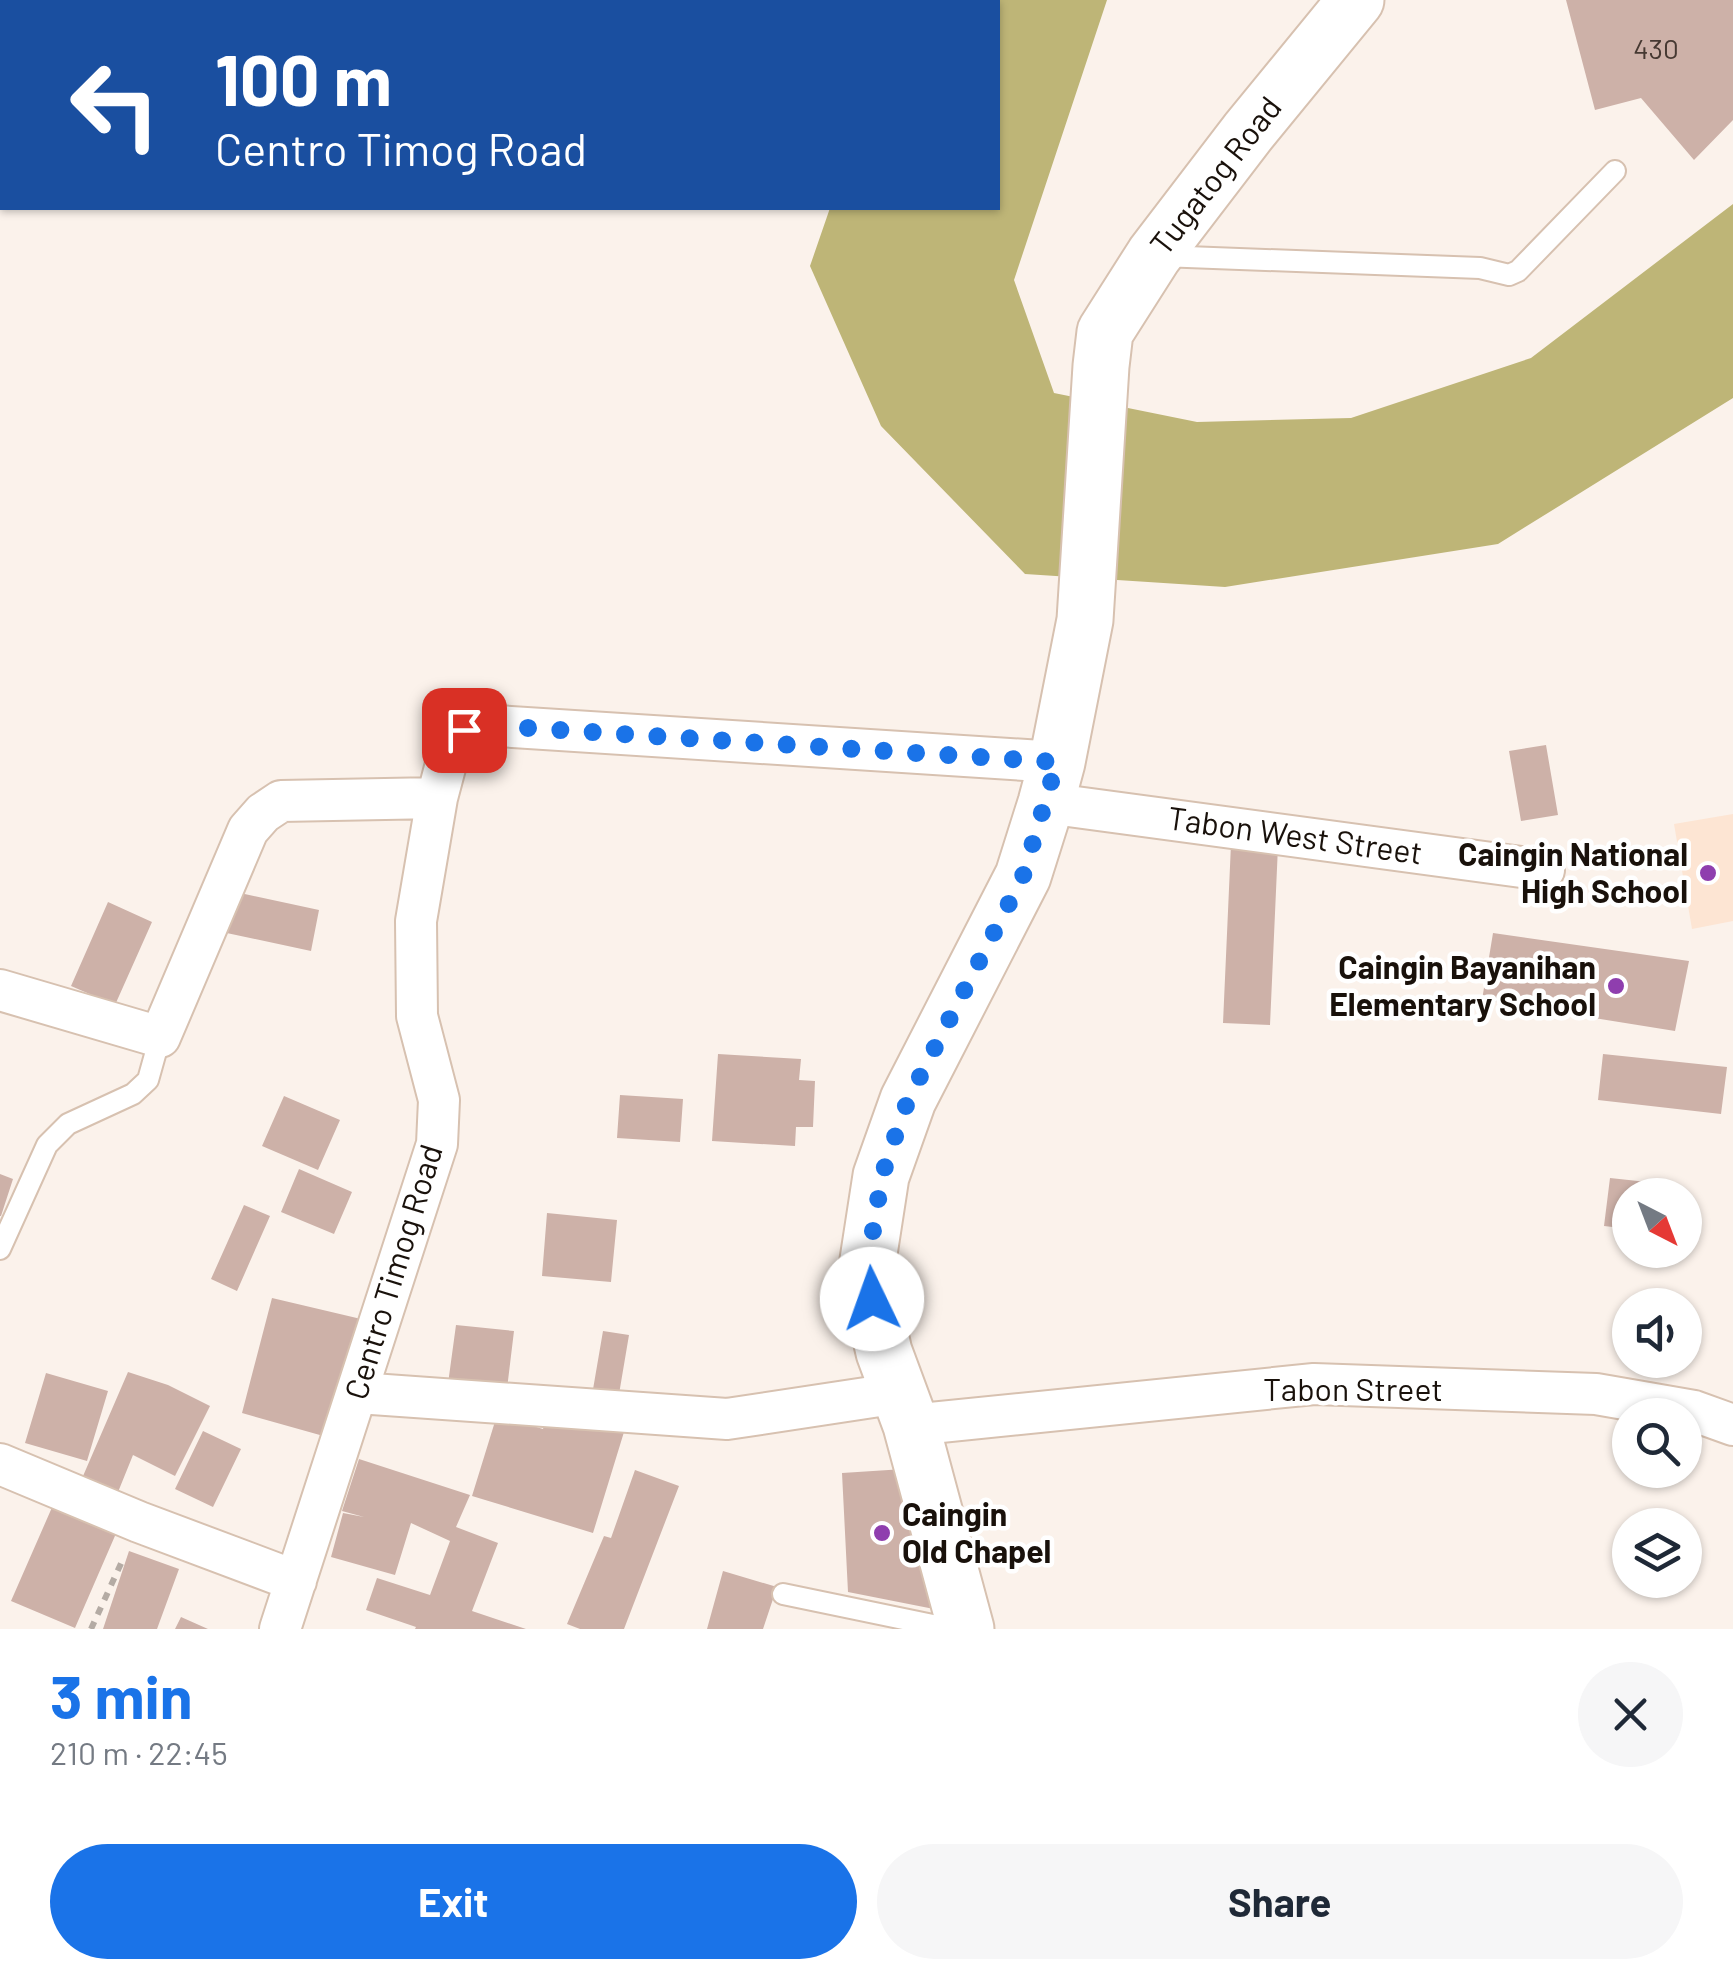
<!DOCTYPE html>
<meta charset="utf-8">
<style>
body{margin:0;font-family:Barlow,sans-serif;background:#f6f6f7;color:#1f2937;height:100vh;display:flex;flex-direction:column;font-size:38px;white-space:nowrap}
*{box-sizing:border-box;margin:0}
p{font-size:32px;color:#747a83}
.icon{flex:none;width:55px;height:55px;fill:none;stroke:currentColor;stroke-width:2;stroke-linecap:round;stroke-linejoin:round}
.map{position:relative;height:1629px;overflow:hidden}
.side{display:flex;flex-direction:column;background:#fff;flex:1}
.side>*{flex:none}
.top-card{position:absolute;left:0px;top:0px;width:1000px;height:210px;box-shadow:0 2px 8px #0004;background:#1a4fa0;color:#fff;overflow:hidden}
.needle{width:65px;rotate:138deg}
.buttons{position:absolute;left:1612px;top:1178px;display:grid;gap:20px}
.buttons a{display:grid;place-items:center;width:90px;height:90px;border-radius:50%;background:#fff;box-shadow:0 2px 8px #0004;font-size:50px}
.pin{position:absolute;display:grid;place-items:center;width:85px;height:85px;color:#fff;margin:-42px;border-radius:20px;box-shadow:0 5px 15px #0006}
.me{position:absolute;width:110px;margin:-55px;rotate:357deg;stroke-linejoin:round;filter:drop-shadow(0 0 8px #0008)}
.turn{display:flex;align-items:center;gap:35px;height:210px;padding:0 50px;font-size:45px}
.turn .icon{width:130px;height:130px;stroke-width:2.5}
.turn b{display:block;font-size:70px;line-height:85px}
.round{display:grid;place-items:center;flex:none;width:105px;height:105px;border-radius:52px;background:#f6f6f7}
.headline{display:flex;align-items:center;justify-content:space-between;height:170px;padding:0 50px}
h1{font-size:60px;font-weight:700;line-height:75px;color:#1a73e8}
.button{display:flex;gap:20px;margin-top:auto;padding:20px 50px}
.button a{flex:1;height:115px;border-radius:60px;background:#1a73e8;color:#fff;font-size:40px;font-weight:700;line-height:115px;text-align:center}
.button a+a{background:#f6f6f7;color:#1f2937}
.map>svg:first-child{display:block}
.built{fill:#fde5d3}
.water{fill:#beb577}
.building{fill:#cdb1a8}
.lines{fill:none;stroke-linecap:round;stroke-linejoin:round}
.lane-casing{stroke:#d7c1b0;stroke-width:24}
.street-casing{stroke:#d7c1b0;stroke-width:44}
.secondary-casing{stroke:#d7c1b0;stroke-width:59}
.path{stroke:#b4aba4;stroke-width:6;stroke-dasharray:8 8;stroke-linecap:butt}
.lane{stroke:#fff;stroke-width:20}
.street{stroke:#fff;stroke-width:40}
.secondary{stroke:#fff;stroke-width:55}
.route{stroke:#1a73e8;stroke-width:18;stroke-dasharray:0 32.4}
.poi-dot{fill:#8f3eae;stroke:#fff;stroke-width:4}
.labels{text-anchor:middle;stroke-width:9;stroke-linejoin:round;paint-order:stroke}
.number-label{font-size:28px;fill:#463932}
.street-label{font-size:32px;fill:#19110b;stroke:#fff}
.poi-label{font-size:32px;font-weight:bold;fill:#19110b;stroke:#fff;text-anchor:end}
</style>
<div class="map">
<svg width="1733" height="1629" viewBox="0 0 1733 1629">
<rect width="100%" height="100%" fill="#fbf2eb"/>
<path class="built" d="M 1733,814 L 1733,921 L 1692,929 L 1674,824 Z"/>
<path class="water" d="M 956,0 L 1107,0 L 1014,280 L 1054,393 L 1197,422 L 1351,418 L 1531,358 L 1733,204 L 1733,398 L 1498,544 L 1225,587 L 1025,574 L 881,426 L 810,266 L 830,208 L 998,208 L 998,2 L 953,2 Z"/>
<path class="building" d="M 1566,0 L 1733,0 L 1733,120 L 1694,160 L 1641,98 L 1595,110 Z
M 1546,745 L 1558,815 L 1521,821 L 1509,751 Z
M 1231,844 L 1278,846 L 1270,1025 L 1223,1023 Z
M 231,891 L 319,910 L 311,951 L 222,932 Z
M 108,902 L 152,922 L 115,1005 L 71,986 Z
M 1493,933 L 1689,961 L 1675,1031 L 1482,1000 Z
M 718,1054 L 801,1059 L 799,1080 L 815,1081 L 813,1127 L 796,1127 L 795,1146 L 712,1141 Z
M 1603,1054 L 1727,1067 L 1721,1114 L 1598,1100 Z
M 620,1095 L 683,1099 L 680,1142 L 617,1138 Z
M 284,1096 L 340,1120 L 318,1170 L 262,1146 Z
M 299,1169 L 352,1192 L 334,1234 L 281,1212 Z
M 0,1174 L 13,1179 L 1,1216 L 0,1216 Z
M 1610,1178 L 1675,1185 L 1674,1195 L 1630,1195 L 1630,1229 L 1604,1226 Z
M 244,1205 L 270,1216 L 237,1291 L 211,1279 Z
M 547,1213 L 617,1220 L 611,1282 L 542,1276 Z
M 272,1298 L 361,1319 L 327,1437 L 242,1413 Z
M 456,1325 L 514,1331 L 506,1397 L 447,1391 Z
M 603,1331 L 629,1335 L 617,1406 L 591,1401 Z
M 128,1372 L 168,1385 L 210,1406 L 175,1476 L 133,1455 L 116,1497 L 80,1483 Z
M 46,1373 L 108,1391 L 87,1461 L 25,1443 Z
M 548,1410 L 624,1432 L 593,1533 L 472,1496 L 497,1415 L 543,1429 Z
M 203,1431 L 241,1449 L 213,1507 L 175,1489 Z
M 359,1459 L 470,1495 L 456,1527 L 498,1543 L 472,1611 L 526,1629 L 415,1629 L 416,1627 L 366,1610 L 377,1578 L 430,1595 L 450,1541 L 411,1523 L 395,1575 L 331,1557 L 343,1513 L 364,1517 L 342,1511 Z
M 904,1469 L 939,1610 L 848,1592 L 842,1473 Z
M 635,1470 L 679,1486 L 624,1629 L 580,1629 L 567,1624 L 604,1536 L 611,1538 Z
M 57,1496 L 121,1522 L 75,1628 L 11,1601 Z
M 129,1551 L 179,1569 L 157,1629 L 103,1629 Z
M 723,1571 L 777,1587 L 763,1629 L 707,1629 Z
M 181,1617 L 208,1629 L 175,1629 Z"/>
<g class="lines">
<g class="lane-casing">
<path id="lane" d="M 1161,256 L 1480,268 L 1509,275 L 1518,271 L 1615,171
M 0,1249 L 47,1145 L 68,1124 L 133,1094 L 148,1080 L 160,1037
M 783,1594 L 952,1629"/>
</g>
<g class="street-casing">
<path id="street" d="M 1046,803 L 1544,870
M 0,990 L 160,1037 L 248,830 L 263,813 L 281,801 L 437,798
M 358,1393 L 727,1419 L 899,1393
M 911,1425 L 1314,1384 L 1596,1394 L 1694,1411 L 1733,1425
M 0,1464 L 139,1522 L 296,1581
M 280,1629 L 437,1144 L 439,1100 L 417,1016 L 416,921 L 437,798 L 452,741 L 465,729 L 482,725 L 1057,762"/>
</g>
<g class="secondary-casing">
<path id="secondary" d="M 966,1629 L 911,1425 L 884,1352 L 866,1273 L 881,1176 L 908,1100 L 1023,876 L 1046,803 L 1057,762 L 1085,620 L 1101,366 L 1105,332 L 1154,255 L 1248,132 L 1356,0"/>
</g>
<path class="path" d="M 91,1629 L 124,1557"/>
<use href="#lane" class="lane"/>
<use href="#street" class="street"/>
<use href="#secondary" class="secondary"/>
</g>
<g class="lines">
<path class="route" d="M 464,730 L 482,725 L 1057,762 L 1023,876 L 908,1100 L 890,1151 L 882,1176 L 866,1273 L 872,1299"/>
</g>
<g class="poi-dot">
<circle cx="1708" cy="873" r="10"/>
<circle cx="1616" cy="986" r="10"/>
<circle cx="882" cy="1533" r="10"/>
</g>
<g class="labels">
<g class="number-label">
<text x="1656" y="59">430</text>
</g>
<g class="street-label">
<text transform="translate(1216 176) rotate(-52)" y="11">Tugatog Road</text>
<text transform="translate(1295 836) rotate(8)" y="11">Tabon West Street</text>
<text transform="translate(394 1272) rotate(-73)" y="11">Centro Timog Road</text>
<text x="1353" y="1401">Tabon Street</text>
</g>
<g class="poi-label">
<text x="1688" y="866">Caingin National<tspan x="1688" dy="37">High School</tspan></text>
<text x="1596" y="979">Caingin Bayanihan<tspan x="1596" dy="37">Elementary School</tspan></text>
<text x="902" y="1526" text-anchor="start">Caingin<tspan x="902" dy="37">Old Chapel</tspan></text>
</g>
</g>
</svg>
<div class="buttons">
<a><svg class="needle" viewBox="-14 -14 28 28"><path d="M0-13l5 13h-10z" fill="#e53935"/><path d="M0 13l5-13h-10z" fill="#747a83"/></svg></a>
<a><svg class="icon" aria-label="sound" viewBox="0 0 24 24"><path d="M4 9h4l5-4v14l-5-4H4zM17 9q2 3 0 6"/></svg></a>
<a><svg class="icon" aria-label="search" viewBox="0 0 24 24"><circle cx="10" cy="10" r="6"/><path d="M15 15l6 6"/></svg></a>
<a><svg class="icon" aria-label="layers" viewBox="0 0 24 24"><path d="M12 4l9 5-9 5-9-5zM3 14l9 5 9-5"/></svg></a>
</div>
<div class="pin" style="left:464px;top:730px;background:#d93025"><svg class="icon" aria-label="arrive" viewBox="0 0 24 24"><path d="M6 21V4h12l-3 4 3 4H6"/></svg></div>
<svg class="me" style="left:872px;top:1299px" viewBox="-20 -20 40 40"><circle r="19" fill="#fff"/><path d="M0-13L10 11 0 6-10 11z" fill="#1a73e8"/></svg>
<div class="top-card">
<div class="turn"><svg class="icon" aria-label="left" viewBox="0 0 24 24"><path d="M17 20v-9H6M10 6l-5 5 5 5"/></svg><div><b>100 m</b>Centro Timog Road</div></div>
</div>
</div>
<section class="side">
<div class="headline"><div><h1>3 min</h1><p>210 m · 22:45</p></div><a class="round"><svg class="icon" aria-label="close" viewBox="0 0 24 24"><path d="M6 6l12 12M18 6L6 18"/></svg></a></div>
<div class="button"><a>Exit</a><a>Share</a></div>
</section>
